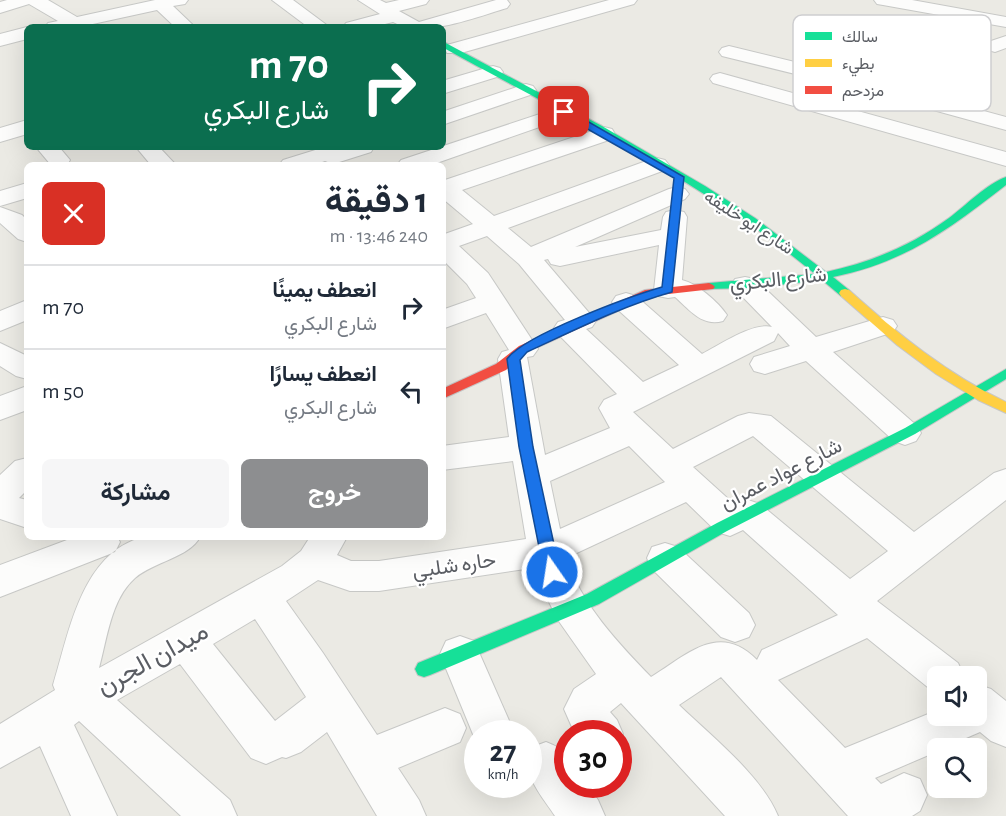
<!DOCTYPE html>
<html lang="ar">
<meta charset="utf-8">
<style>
body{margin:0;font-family:"Alegreya Sans",Vazirmatn,sans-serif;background:#f6f6f7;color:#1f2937;direction:rtl;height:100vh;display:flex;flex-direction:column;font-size:22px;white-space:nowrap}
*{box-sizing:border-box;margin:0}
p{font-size:20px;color:#747a83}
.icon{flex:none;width:33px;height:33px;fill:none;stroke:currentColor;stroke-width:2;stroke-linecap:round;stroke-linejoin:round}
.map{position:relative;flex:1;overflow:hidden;direction:ltr}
.details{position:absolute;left:24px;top:162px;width:422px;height:378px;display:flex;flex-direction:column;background:#fff;border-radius:9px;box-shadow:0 6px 24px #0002;direction:rtl}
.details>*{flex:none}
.hud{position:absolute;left:24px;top:24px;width:422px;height:126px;border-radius:9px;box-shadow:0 6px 24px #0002;direction:rtl;background:#0b6e4f;color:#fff;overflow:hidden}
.controls{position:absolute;left:927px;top:666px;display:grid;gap:12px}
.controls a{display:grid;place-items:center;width:60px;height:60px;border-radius:9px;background:#fff;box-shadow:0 6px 24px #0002;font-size:30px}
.speed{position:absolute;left:464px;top:720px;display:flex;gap:12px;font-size:30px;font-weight:700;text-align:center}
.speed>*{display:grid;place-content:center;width:78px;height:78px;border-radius:50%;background:#fff;box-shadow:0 6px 24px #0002;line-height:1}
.speed small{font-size:15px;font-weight:400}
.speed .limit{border:9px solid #d22;background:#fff;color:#111}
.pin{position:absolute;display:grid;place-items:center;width:51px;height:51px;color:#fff;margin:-26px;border-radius:12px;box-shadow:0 3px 9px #0006}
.me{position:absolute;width:66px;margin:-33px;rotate:347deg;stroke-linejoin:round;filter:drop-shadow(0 0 4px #0008)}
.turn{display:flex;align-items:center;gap:21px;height:126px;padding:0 18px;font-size:27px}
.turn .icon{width:78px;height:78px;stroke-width:2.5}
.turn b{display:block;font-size:42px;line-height:51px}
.round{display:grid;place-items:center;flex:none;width:63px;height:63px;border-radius:9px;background:#f6f6f7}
.head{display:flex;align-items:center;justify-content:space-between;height:102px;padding:0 18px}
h1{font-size:36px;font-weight:700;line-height:45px}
.button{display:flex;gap:12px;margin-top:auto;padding:12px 18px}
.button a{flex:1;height:69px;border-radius:9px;background:#8d8e90;color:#fff;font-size:24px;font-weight:700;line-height:69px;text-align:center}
.button a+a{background:#f6f6f7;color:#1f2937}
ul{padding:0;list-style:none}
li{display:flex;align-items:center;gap:18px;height:84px;padding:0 18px;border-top:2px solid #e0e1e3}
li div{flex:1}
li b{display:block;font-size:22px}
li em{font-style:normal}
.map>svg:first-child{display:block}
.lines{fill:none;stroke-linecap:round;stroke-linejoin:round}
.street-casing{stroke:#c7c8c6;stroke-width:2}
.fast-casing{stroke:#c7c7c7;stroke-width:2}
.slow-casing{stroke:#c7c7c7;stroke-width:2}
.jam-casing{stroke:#c7c7c7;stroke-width:2}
.street{fill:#fcfcfb;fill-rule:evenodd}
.fast{fill:#16e098;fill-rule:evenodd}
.slow{fill:#ffcf43;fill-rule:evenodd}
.jam{fill:#f24e42;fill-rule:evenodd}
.route{fill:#1a73e8;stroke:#114b97;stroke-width:1.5}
.labels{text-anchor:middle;stroke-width:4.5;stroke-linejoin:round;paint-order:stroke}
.far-street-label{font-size:18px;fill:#5a5d63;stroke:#fff}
.street-label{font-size:21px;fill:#5a5d63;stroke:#fff}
.near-street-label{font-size:26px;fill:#5a5d63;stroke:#fff}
.key{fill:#fff;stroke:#ceced0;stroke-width:1.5}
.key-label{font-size:16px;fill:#5a5d63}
</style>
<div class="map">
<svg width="1006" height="816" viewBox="0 0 1006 816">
<rect width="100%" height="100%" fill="#ebeae4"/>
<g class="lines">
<g class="street-casing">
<path id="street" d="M 7,0 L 48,0 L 77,17 L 155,0 L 188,0 L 185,4 L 173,6 L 195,27 L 175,27 L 157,10 L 79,27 L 45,27 L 48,23 L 58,21 L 29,4 L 0,13 L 0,2 Z
M 272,0 L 293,0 L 328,26 L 308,27 Z
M 358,0 L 380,0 L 386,3 L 399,0 L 429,0 L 426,4 L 399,11 L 419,22 L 496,0 L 507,0 L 510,4 L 507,8 C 476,17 423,39 393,22 L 373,27 L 343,27 L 346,23 L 380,14 Z
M 609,0 L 637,0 L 634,4 L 461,53 L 447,53 L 445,49 L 447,45 Z
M 874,0 L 912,0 L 1006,17 L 1006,27 L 883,5 L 877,4 Z
M 27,27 L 27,39 L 0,46 L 0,34 Z
M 1006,36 L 1006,48 L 995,52 L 988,50 L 986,46 L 988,42 Z
M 729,46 L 877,82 L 1006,117 L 1006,130 L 864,91 L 722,56 L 719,52 L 722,48 Z
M 493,66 L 500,68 L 503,72 L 500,76 L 442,94 L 442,81 Z
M 720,73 L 1006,152 L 1006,166 L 713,83 L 710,79 L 713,75 Z
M 526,84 L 533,86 L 536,90 L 533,94 L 442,125 L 442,112 Z
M 564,106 L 571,108 L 575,112 L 571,116 L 431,165 L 397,165 L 401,160 Z
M 27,120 L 27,134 L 0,142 L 0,128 Z
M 604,127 L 612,129 L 615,134 L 612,139 L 462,190 L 494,216 L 649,160 L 657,158 L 665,160 L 669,165 L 665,170 L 508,228 L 531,247 L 669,189 L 677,187 L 685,189 L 689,194 L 685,199 L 575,247 L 661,230 L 663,217 L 666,212 L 675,210 L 684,212 L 687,217 L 682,280 C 698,284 718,302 727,315 L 723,321 C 702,327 690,310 675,297 L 668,298 L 658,296 L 654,290 L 659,245 L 560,266 L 551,264 L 548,259 L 544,260 L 596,321 L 592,327 L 586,329 L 643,382 L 679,365 L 616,308 L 612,302 L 616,296 L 626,293 L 636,296 L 702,354 C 720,345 753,322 772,327 L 731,285 L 735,279 L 745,277 L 755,279 L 816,337 L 883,317 L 893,320 L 897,326 L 893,332 L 833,352 L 916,425 L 921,433 L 916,441 L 905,445 L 894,441 L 806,361 L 765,374 L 754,371 L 750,364 L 754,357 L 790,346 L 778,333 L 774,341 L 633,412 L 673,449 L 738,416 L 749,413 L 771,416 L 914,532 L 994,473 L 1006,469 L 1006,500 L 877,601 L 958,663 L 964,676 L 938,676 L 938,692 L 930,689 L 867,638 L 778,680 L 845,748 L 938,710 L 938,716 L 976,716 L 976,684 L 991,689 L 1006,701 L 1006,747 L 991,741 L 980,732 L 943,748 L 938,748 L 938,751 L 875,778 L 881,784 L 904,773 L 920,779 L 927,795 L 920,811 L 912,816 L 848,816 L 721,677 L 679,705 C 711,736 761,775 778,816 L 725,816 L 621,703 L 610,712 L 617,720 L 623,734 L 618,746 L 618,734 L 575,734 L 564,709 L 574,689 L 596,674 L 558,620 L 532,568 L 379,591 L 350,591 L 318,580 L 286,601 L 323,653 L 377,735 L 445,708 L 460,714 L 466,728 L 460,742 L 398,768 L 419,800 L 426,816 L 377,816 L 327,732 L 301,752 L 286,758 L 282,757 L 266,764 L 251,758 L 180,664 L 117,700 L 230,800 L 237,816 L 181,816 L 79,721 L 74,725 L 117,816 L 71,816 L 40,746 L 0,768 L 0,724 L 55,690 L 53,685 C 69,634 81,552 144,537 C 161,533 183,537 200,537 C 190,557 153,562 135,578 C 111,599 107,639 99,668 L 282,566 L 301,551 L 310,537 L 347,537 L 337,555 L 351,561 L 379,561 L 526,539 L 513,461 L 442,470 L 442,446 L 509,437 L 498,359 L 502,352 L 509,350 L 486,313 L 442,329 L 442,310 L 476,298 L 467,284 L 442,259 L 442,235 L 473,224 L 442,198 L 442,181 ZM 487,236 L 519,264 L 565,320 L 558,322 L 554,328 L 558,334 L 617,394 L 604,400 L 599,408 L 610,428 L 545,455 L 527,357 L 533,356 L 538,349 L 488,273 L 459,246 ZM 753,436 L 888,551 L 850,579 L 760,504 L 748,500 L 735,505 L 693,467 ZM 629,446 L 665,482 L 560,529 L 550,481 ZM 686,502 L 717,532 L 730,536 L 743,530 L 838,615 L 762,650 L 757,660 C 719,621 687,655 651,677 C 619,644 581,604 566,558 ZM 255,619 L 306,697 L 275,721 L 213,644 Z
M 36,147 L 59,147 L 70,160 L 67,165 L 51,165 Z
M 136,147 L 159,147 L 176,165 L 151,165 Z
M 325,147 L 374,147 L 371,152 L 333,164 L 325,161 L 314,165 L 279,165 L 283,160 Z
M 27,183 L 27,198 L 0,206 L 0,191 Z
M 0,207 L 22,215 L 27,220 L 27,242 L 18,239 L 0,223 Z
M 27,300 L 27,320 L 0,331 L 0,311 Z
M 0,343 L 27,356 L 27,379 L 16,376 L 0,366 Z
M 27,386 L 27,410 L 0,420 L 0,396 Z
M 27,458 L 27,490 L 19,498 L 27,500 L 27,528 L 0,519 L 0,475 L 15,461 Z
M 75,537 L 117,537 L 120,542 L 115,552 L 0,597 L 0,565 Z
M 665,543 L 678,547 L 749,613 L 755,625 L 749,637 L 735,642 L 721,637 L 652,569 L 647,558 L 652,547 Z
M 460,636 L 474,641 L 515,734 L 477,734 L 477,744 L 440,654 L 446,641 Z
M 546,742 C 572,752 567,759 567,784 L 587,784 L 598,800 L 605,816 L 555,816 C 542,796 520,773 530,748 Z"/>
</g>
<g class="fast-casing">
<path id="fast" d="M 442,41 L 602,126 L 705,186 L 755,218 L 826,272 C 872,262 912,245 949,218 C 965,206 988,183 1006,177 L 1006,185 C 949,229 906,262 833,277 L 849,290 L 851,293 L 849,296 L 841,296 L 822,280 L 754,288 L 705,289 L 703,287 L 705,285 L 709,283 L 815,274 C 703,181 569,117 442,47 Z
M 1006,369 L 1006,379 L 915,434 L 727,531 L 599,604 L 430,675 L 424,677 L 418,675 L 415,669 L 418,663 L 587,594 L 717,523 L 905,428 Z"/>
</g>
<g class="slow-casing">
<path id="slow" d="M 845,289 L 849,290 C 898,334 947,374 1006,402 L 1006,413 L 978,400 L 936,374 L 897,345 L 841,296 L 839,293 L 841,290 Z"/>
</g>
<g class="jam-casing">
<path id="jam" d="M 709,283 L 713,285 L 715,287 L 713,289 L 651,296 L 527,352 L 506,370 L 442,399 L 442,389 L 496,364 L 519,346 L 645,290 Z"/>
</g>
<use href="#street" class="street"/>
<use href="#fast" class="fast"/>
<use href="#slow" class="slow"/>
<use href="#jam" class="jam"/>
</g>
<path class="route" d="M 561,110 L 568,110 L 684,177 L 672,292 C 622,306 575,330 527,352 L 520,360 L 533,447 L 560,572 L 558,576 L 552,578 L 546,576 L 544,572 L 519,447 L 507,359 C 524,335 631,296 662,287 L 674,178 L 561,114 Z"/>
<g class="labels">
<g class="far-street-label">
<text transform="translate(749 222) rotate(33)" y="6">شارع ابو خليفه</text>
</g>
<g class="street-label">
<text transform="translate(778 279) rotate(-6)" y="7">شارع البكري</text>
<text transform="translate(781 474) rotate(-27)" y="7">شارع عواد عمران</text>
<text transform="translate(454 565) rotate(-8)" y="7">حاره شلبي</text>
</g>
<g class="near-street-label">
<text transform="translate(152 658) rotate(-29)" y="9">ميدان الجرن</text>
</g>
</g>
<rect x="793" y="15" width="198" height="96" rx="9" class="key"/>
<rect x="805" y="32" width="27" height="8" fill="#16e098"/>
<rect x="805" y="59" width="27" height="8" fill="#ffcf43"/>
<rect x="805" y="86" width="27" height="8" fill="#f24e42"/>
<g class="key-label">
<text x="842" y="42">سالك</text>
<text x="842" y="69">بطيء</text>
<text x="842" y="96">مزدحم</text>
</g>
</svg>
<div class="controls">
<a><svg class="icon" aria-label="sound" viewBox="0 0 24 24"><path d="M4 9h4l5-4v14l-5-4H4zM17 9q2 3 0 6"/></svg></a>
<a><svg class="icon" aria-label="search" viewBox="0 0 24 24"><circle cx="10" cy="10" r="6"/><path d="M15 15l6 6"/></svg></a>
</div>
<div class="speed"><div>27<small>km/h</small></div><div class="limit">30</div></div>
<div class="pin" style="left:564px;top:112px;background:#d93025"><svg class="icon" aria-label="arrive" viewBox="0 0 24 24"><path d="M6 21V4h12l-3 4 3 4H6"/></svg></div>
<svg class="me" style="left:552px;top:572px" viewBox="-20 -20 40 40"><circle r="17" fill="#1a73e8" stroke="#fff" stroke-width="3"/><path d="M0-11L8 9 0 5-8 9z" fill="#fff"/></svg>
<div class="hud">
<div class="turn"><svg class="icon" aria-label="right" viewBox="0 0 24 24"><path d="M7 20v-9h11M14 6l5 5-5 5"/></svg><div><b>70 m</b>شارع البكري</div></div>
</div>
<section class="details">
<div class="head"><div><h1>1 دقيقة</h1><p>240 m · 13:46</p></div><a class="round" style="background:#d93025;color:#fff"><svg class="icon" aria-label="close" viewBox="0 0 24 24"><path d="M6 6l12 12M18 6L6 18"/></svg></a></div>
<ul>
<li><svg class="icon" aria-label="right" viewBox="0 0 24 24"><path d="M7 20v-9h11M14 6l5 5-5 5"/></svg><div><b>انعطف يمينًا</b><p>شارع البكري</p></div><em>70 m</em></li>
<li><svg class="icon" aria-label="left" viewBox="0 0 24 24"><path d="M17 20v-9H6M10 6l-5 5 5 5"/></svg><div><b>انعطف يسارًا</b><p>شارع البكري</p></div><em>50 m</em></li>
</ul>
<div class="button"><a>خروج</a><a>مشاركة</a></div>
</section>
</div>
